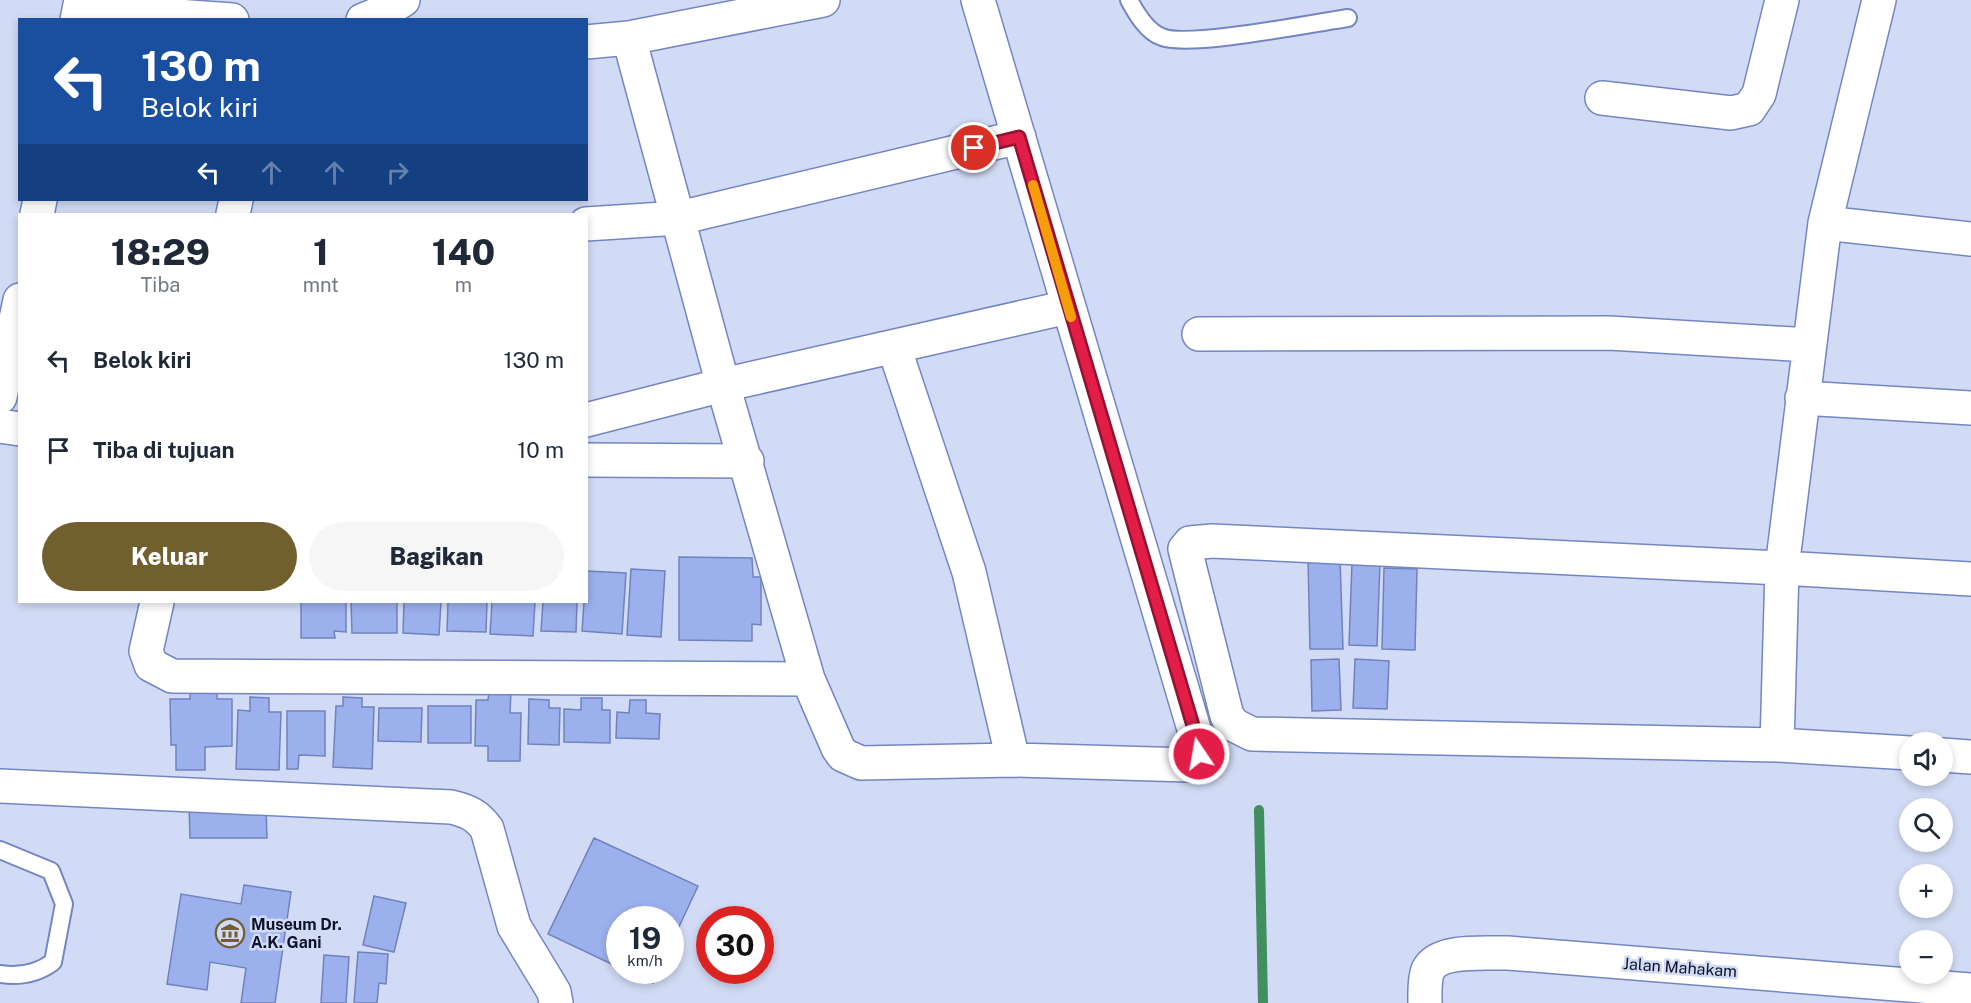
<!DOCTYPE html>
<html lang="id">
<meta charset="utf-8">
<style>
body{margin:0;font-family:"Public Sans",sans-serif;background:#f6f6f7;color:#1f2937;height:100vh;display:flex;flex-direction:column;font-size:22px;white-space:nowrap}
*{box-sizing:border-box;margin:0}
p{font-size:20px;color:#747a83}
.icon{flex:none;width:33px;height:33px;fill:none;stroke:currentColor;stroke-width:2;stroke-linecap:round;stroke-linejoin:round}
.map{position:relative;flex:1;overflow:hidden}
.side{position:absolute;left:18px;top:213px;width:570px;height:390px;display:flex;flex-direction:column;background:#fff;border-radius:0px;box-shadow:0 3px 9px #0003}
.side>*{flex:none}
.guide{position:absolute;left:18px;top:18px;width:570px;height:183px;border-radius:0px;box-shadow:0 3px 9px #0003;background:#1a4fa0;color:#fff;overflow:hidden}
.fabs{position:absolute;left:1899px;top:732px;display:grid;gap:12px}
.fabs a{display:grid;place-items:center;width:54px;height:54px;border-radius:50%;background:#fff;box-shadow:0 3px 9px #0003;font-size:30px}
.speed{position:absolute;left:606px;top:906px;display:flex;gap:12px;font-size:30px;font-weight:700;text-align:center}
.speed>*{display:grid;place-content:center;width:78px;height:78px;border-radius:50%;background:#fff;box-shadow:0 3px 9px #0003;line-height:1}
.speed small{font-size:15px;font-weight:400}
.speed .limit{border:9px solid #d22;background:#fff;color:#111}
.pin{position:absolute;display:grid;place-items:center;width:51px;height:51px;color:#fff;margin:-26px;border:3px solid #fff;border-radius:50%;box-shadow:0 2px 6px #0007}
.me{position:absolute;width:66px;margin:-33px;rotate:348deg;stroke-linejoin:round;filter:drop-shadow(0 0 4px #0008)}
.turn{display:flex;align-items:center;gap:21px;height:126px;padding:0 24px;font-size:27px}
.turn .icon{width:78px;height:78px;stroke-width:2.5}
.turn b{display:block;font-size:42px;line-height:51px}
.lanes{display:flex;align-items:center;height:57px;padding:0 24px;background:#0003;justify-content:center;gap:30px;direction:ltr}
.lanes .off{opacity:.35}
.eta{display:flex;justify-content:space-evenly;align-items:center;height:102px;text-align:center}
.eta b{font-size:36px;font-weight:800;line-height:42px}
.primary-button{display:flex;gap:12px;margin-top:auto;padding:12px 24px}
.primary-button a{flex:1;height:69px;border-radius:36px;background:#715f2d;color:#fff;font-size:24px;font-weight:800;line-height:69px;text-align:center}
.primary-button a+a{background:#f6f6f7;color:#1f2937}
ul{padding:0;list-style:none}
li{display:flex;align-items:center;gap:18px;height:90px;padding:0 24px}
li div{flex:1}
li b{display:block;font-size:22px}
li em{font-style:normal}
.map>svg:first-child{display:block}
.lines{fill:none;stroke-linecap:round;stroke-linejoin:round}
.stream{stroke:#418e5f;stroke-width:10}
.building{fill:#9cb0ee;stroke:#7082bd;stroke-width:1.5}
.service-casing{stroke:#7486c1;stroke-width:20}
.minor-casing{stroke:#7486c1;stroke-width:36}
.tertiary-casing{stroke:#7486c1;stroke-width:36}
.secondary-casing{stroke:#7486c1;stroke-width:36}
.service{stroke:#fff;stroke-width:16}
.minor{stroke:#fff;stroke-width:33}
.tertiary{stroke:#fff;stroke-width:33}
.secondary{stroke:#fff;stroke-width:33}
.route-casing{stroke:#92132f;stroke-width:15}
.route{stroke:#e11d48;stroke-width:10}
.slow{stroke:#f59e0b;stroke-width:10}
.labels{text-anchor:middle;stroke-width:5;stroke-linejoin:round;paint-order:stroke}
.poi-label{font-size:16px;font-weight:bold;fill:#0d1329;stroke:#d2dbf5;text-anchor:start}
.street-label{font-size:16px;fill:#0d1329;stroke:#d2dbf5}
</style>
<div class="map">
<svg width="1971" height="1003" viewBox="0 0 1971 1003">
<rect width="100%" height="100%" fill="#d2dbf5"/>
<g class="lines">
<path class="stream" d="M 1259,810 L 1263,1003"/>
</g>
<path class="building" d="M 679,557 L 752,558 L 753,577 L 761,577 L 761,625 L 752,624 L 752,641 L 679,640 Z
M 1340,558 L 1343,649 L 1310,649 L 1308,559 Z
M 1352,562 L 1380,563 L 1377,646 L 1349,645 Z
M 1384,568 L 1417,569 L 1415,650 L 1382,649 Z
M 631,569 L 665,571 L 661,637 L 627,635 Z
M 586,571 L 626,573 L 622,634 L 582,631 L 584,602 L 586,602 Z
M 301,602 L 346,602 L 346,632 L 334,631 L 335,638 L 301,638 Z
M 351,602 L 397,602 L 397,633 L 352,633 Z
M 404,602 L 441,602 L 439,635 L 403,633 Z
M 448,602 L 487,602 L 486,632 L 447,631 Z
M 492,602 L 535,602 L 533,636 L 490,634 Z
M 543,602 L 577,602 L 576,632 L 541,631 Z
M 1339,659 L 1341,710 L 1312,711 L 1311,660 Z
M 1355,659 L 1389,661 L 1387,709 L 1353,708 Z
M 489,691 L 511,691 L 510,713 L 521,713 L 520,761 L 488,761 L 488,746 L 475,746 L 476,700 L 488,700 Z
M 190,692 L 217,692 L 217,699 L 232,699 L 232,746 L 205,747 L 205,770 L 176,770 L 176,745 L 171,745 L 170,699 L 190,699 Z
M 250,697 L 269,698 L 269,712 L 281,712 L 279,770 L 236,769 L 238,710 L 250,711 Z
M 343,697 L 362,698 L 362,707 L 374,707 L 372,769 L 333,767 L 336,706 L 343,706 Z
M 581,698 L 602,698 L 602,710 L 610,710 L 610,743 L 564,742 L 564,709 L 581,710 Z
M 529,699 L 549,700 L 549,708 L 560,708 L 559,745 L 528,744 Z
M 630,700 L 646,700 L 646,713 L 660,714 L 659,739 L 616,738 L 617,712 L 629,713 Z
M 428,706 L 471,706 L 471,743 L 428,743 Z
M 379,708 L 422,708 L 421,742 L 378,741 Z
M 287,711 L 325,711 L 325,756 L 299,755 L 298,769 L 287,769 Z
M 189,804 L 266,804 L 267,838 L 190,838 Z
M 594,838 L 698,886 L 670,946 L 670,920 L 620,920 L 620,968 L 548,934 Z
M 244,885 L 291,892 L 275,1003 L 241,1003 L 246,968 L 210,962 L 207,990 L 167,984 L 181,894 L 241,904 Z
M 374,896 L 406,903 L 394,952 L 363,945 Z
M 358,952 L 388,954 L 386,984 L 379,983 L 377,1003 L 354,1003 Z
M 324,955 L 349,957 L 346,1003 L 321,1003 Z
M 626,970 L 659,970 L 653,983 Z"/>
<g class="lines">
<g class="service-casing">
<path id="service" d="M 1129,0 C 1136,13 1147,32 1162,37 C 1188,48 1313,23 1348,18
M 0,850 L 51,871 L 64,904 L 53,962 C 37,974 20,977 0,974"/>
</g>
<g class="minor-casing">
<path id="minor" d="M 823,0 L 629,38 L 723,385 L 808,679 L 838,748 L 843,755 L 861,763 L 1013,760 L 1189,765 L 1199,754 L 1199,746 L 978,0
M 586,42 L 629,38
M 1602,98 L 1731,113 L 1749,109 L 1759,94 L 1782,0
M 233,214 L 236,200
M 1825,223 L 1971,239
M 586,224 L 679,218 L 1019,137
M 1199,334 L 1609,333 L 1809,345
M 894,347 L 969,572 L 1013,760
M 1802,398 L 1971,408
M 586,420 L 723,385 L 1068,307
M 0,426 L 20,429
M 586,460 L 747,461
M 157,602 L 146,651 L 151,665 L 172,676 L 808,679
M 1777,745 L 1782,568 L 1825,223 L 1879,0
M 1910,753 L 1777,745 L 1252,734 L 1234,725 L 1227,716 L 1185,549 L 1190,543 L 1212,541 L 1782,568 L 1971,579
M 1942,755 L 1971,757
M 0,786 L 451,807 C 468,811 477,815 487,829 L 514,926 L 554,992 L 556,1003
M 1425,1003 C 1425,993 1424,980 1428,970 C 1439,948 1488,954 1508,953 L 1971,990"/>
</g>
<g class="tertiary-casing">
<path id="tertiary" d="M 80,9 L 232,20
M 363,20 L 386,11 L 403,0"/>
</g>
<g class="secondary-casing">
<path id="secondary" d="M 77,20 L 81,0
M 37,214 L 40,200
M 0,397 L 20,300"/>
</g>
<use href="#service" class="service"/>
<use href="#minor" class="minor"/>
<use href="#tertiary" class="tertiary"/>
<use href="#secondary" class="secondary"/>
</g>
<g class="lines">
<g class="route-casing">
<path id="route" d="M 974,148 L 1019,137 L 1199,746 L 1199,754"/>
</g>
<use href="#route" class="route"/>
<path class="slow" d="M 1033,185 L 1071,317"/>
</g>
<defs>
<g id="museum-ring" transform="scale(1.5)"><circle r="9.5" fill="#d2dbf5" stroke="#715f2d" stroke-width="1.5"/><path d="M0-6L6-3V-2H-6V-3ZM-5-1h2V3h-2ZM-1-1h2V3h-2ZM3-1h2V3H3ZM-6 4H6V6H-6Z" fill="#715f2d"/></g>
</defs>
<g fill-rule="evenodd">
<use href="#museum-ring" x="230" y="933"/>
</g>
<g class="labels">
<g class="poi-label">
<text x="251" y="930">Museum Dr.<tspan x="251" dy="18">A.K. Gani</tspan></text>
</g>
<g class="street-label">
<text transform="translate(1680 967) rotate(4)" y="6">Jalan Mahakam</text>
</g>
</g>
</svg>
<div class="fabs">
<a><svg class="icon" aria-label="sound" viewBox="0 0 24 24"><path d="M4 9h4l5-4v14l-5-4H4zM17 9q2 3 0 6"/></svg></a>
<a><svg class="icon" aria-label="search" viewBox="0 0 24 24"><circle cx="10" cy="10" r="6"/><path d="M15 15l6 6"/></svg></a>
<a>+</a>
<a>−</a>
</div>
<div class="speed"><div>19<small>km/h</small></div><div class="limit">30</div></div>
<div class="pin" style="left:974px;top:148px;background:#d93025"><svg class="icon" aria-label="arrive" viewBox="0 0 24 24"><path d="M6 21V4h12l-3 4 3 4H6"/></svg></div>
<svg class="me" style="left:1199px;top:754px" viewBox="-20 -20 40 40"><circle r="17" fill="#e11d48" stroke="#fff" stroke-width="3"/><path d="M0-11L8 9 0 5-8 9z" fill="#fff"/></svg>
<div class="guide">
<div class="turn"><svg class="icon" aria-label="left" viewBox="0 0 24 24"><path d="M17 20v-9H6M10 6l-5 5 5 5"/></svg><div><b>130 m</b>Belok kiri</div></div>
<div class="lanes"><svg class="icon" aria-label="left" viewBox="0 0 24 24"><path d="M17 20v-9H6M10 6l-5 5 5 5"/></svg><svg class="icon off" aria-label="ahead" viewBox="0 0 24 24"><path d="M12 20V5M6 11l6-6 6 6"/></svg><svg class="icon off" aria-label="ahead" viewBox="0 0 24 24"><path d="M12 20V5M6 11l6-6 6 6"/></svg><svg class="icon off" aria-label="right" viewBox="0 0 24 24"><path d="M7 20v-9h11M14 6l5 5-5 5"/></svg></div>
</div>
<section class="side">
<div class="eta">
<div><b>18:29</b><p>Tiba</p></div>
<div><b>1</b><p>mnt</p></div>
<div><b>140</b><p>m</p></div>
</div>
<ul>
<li><svg class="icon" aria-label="left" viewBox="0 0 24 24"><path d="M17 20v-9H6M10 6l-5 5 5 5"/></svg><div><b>Belok kiri</b></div><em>130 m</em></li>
<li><svg class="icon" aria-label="arrive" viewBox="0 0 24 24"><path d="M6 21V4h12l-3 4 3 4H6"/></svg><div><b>Tiba di tujuan</b></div><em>10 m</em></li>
</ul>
<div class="primary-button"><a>Keluar</a><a>Bagikan</a></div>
</section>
</div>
